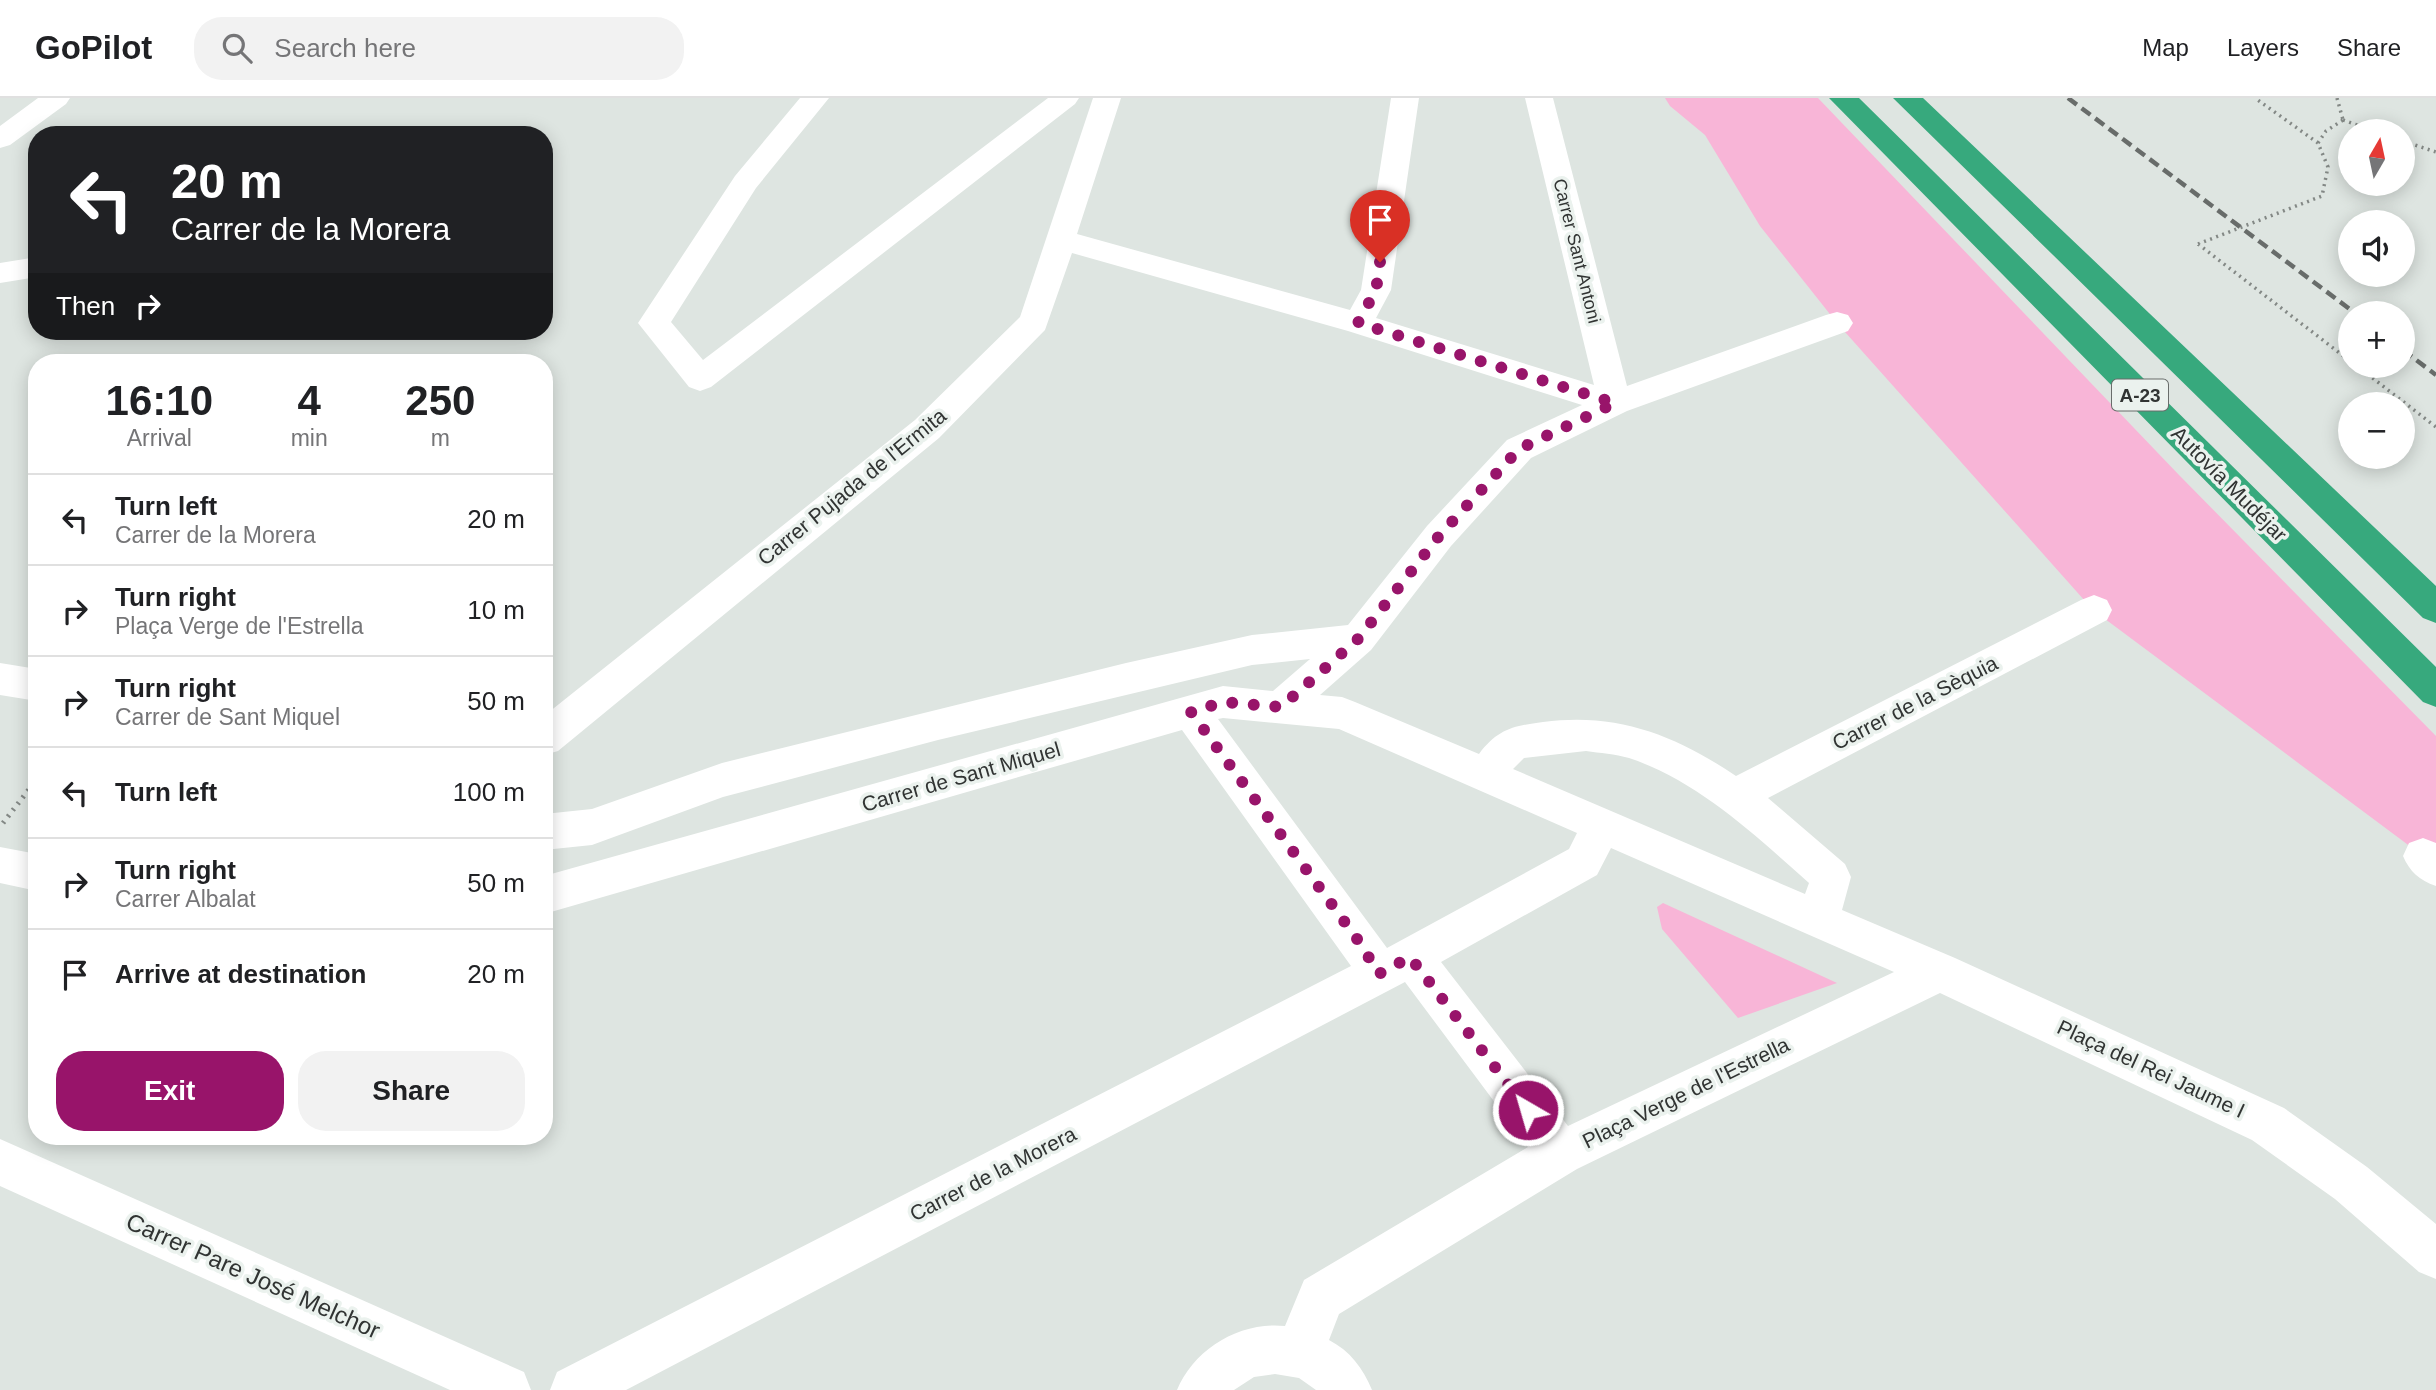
<!DOCTYPE html>
<meta charset="utf-8">
<style>
body{margin:0;font-family:Helvetica,sans-serif;background:#f2f2f2;color:#202124;height:100vh;display:flex;flex-direction:column;font-size:26px;white-space:nowrap}
*{box-sizing:border-box;margin:0}
p{font-size:23px;color:#757577}
.icon{flex:none;width:38px;height:38px;fill:none;stroke:currentColor;stroke-width:2;stroke-linecap:round;stroke-linejoin:round}
.map{position:relative;flex:1;overflow:hidden}
.side{position:absolute;left:28px;top:256px;width:525px;height:791px;display:flex;flex-direction:column;background:#fff;border-radius:28px;box-shadow:0 4px 18px #0003}
.side>*{flex:none}
.top-card{position:absolute;left:28px;top:28px;width:525px;height:214px;border-radius:28px;box-shadow:0 4px 18px #0003;background:#202124;color:#fff;overflow:hidden}
.needle{width:46px;rotate:9deg}
.controls{position:absolute;left:2338px;top:21px;display:grid;gap:14px}
.controls a{display:grid;place-items:center;width:77px;height:77px;border-radius:50%;background:#fff;box-shadow:0 4px 18px #0003;font-size:35px}
.pin{position:absolute;display:grid;place-items:center;width:60px;height:60px;color:#fff;margin:-72px -30px;border-radius:50% 50% 50% 0;rotate:-45deg;box-shadow:0 0 7px #0007}
.pin .icon{rotate:45deg}
.me{position:absolute;width:77px;margin:-38px;rotate:322deg;stroke-linejoin:round;filter:drop-shadow(0 0 5px #0008)}
.turn{display:flex;align-items:center;gap:24px;height:147px;padding:0 28px;font-size:32px}
.turn .icon{width:91px;height:91px;stroke-width:2.5}
.turn b{display:block;font-size:49px;line-height:60px}
.then{display:flex;align-items:center;height:66px;padding:0 28px;background:#0003;gap:14px;font-size:26px}
.eta{display:flex;justify-content:space-evenly;align-items:center;height:119px;text-align:center}
.eta b{font-size:42px;font-weight:700;line-height:49px}
.button{display:flex;gap:14px;margin-top:auto;padding:14px 28px}
.button a{flex:1;height:80px;border-radius:28px;background:#98146a;color:#fff;font-size:28px;font-weight:700;line-height:80px;text-align:center}
.button a+a{background:#f2f2f2;color:#202124}
ul{padding:0;list-style:none}
li{display:flex;align-items:center;gap:21px;height:91px;padding:0 28px;border-top:2px solid #e0e0e0}
li div{flex:1}
li b{display:block;font-size:26px}
li em{font-style:normal}
header{display:flex;align-items:center;gap:42px;box-sizing:border-box;height:98px;padding:0 35px;background:#fff;border-bottom:2px solid #e0e0e0}
header strong{font-size:33px}
nav{display:flex;gap:38px;margin-inline-start:auto;font-size:24px}
.search{width:490px;height:63px;background:#f2f2f2;display:flex;align-items:center;gap:18px;box-sizing:border-box;padding:0 24px;border-radius:28px;color:#757577;font-size:26px}
.map>svg:first-child{display:block}
.green{fill:#f8b5d7}
.lines{fill:none;stroke-linecap:round;stroke-linejoin:round}
.path-far1{stroke:#838885;stroke-width:3.5;stroke-dasharray:2 4.5;stroke-linecap:butt}
.path{stroke:#838885;stroke-width:5;stroke-dasharray:2 6;stroke-linecap:butt}
.minor{fill:#fff;fill-rule:evenodd}
.highway{fill:#37a97d;fill-rule:evenodd}
.rail{stroke:#686c6a;stroke-width:4.5;stroke-dasharray:11 6;stroke-linecap:butt}
.route{stroke:#98146a;stroke-width:12;stroke-dasharray:0 21.6}
.labels{text-anchor:middle;stroke-width:7;stroke-linejoin:round;paint-order:stroke}
.far-street-label{font-size:18px;fill:#313433;stroke:#ebf2ee}
.shield{fill:#ebf2ee;stroke:#696d6b;stroke-width:2}
.shield-label{font-size:19px;font-weight:bold;fill:#313433}
.street-label{font-size:21px;fill:#313433;stroke:#ebf2ee}
.near-street-label{font-size:24px;fill:#313433;stroke:#ebf2ee}
</style>
<header>
<strong>GoPilot</strong>
<div class="search"><svg class="icon" aria-label="search" viewBox="0 0 24 24"><circle cx="10" cy="10" r="6"/><path d="M15 15l6 6"/></svg>Search here</div>
<nav><a>Map</a><a>Layers</a><a>Share</a></nav>
</header>
<div class="map">
<svg width="2436" height="1292" viewBox="0 0 2436 1292">
<rect width="100%" height="100%" fill="#dee5e1"/>
<path class="green" d="M 1665,0 L 1818,0 L 2179,377 L 2436,638 L 2436,770 L 2423,758 L 2093,512 L 1837,225 L 1760,128 L 1705,37 L 1670,8 Z
M 1663,805 L 1837,885 L 1738,920 L 1662,831 L 1657,809 Z"/>
<g class="lines">
<path class="path-far1" d="M 2337,0 L 2343,22
M 2343,22 L 2374,33
M 2403,43 L 2436,54
M 2318,45 L 2326,33 L 2343,22
M 2198,146 L 2322,98 L 2328,69 L 2318,45 L 2255,0
M 2198,146 L 2350,263
M 2357,268 L 2436,329"/>
<path class="path" d="M 3,725 L 37,681"/>
<path class="minor" d="M 38,0 L 70,0 L 66,6 L 10,47 L 0,50 L 0,28 Z
M 800,0 L 829,0 L 756,90 L 671,224 L 703,262 L 1048,0 L 1079,0 L 1075,6 L 711,289 L 700,293 L 689,289 L 638,225 L 735,78 Z
M 1093,0 L 1121,0 L 1077,136 L 1350,212 L 1361,192 L 1391,0 L 1419,0 L 1391,192 L 1376,220 L 1594,287 L 1525,0 L 1553,0 L 1627,288 L 1826,217 L 1837,214 L 1848,217 L 1853,225 L 1848,233 L 1627,313 L 1531,360 L 1451,448 L 1371,552 L 1320,597 L 1342,599 L 1355,604 L 1479,656 C 1498,631 1513,628 1543,624 C 1617,614 1675,637 1736,678 L 2081,502 L 2094,497 L 2107,502 L 2112,512 L 2107,522 L 1768,700 L 1845,766 L 1851,779 L 1842,812 L 1955,860 L 2284,1010 L 2367,1069 L 2436,1126 L 2436,1181 L 2419,1174 L 2335,1101 L 2252,1042 L 1940,895 L 1577,1071 L 1339,1216 L 1329,1242 C 1350,1253 1363,1270 1372,1292 L 1316,1292 L 1299,1280 L 1275,1276 L 1254,1279 L 1234,1292 L 1177,1292 C 1194,1251 1240,1223 1285,1228 L 1304,1182 L 1528,1049 L 1405,884 L 626,1292 L 550,1292 L 557,1274 L 1351,868 L 1182,632 L 544,816 L 544,778 L 1223,588 L 1273,593 L 1310,561 L 1252,567 L 938,642 L 723,699 L 592,747 L 544,752 L 544,716 L 592,711 L 722,665 L 1126,565 L 1252,537 L 1348,527 L 1427,428 L 1507,342 L 1582,307 L 1348,233 L 1072,155 L 1045,232 L 939,340 L 558,653 L 544,657 L 544,618 L 915,322 L 1020,219 ZM 1223,620 L 1339,631 L 1577,735 L 1569,751 L 1387,850 L 1218,621 ZM 1586,653 C 1600,655 1615,656 1629,660 C 1698,683 1755,737 1809,785 L 1805,796 L 1513,671 L 1524,660 ZM 1611,750 L 1894,874 L 1568,1028 L 1441,864 L 1597,777 Z
M 37,159 L 37,179 L 0,185 L 0,165 Z
M 0,565 L 37,571 L 37,603 L 0,597 Z
M 2423,740 L 2436,745 L 2436,788 C 2419,782 2410,774 2403,758 L 2409,745 Z
M 0,749 L 37,756 L 37,793 L 0,785 Z
M 0,1041 L 524,1274 L 531,1292 L 450,1292 L 0,1088 Z"/>
<path class="highway" d="M 1829,0 L 1859,0 L 2436,569 L 2436,609 L 2423,604 Z
M 1893,0 L 1923,0 L 2436,488 L 2436,525 L 2423,520 Z"/>
<path class="rail" d="M 2068,0 L 2355,215
M 2403,252 L 2436,277"/>
</g>
<g class="lines">
<path class="route" d="M 1380,164 L 1376,192 L 1358,225 L 1615,305 L 1519,351 L 1439,438 L 1358,541 L 1281,609 L 1223,604 L 1191,614 L 1360,845 L 1379,876 L 1410,859 L 1528,1012"/>
</g>
<g class="labels">
<g class="far-street-label">
<text transform="translate(1577 153) rotate(76)" y="6">Carrer Sant Antoni</text>
</g>
<rect class="shield" x="2112" y="281.5" width="56" height="31" rx="5"/>
<g class="shield-label">
<text x="2140" y="304">A-23</text>
</g>
<g class="street-label">
<text transform="translate(2229 386) rotate(45)" y="7">Autovía Mudéjar</text>
<text transform="translate(852 389) rotate(-39)" y="7">Carrer Pujada de l'Ermita</text>
<text transform="translate(1915 605) rotate(-27)" y="7">Carrer de la Sèquia</text>
<text transform="translate(961 679) rotate(-16)" y="7">Carrer de Sant Miquel</text>
<text transform="translate(2151 971) rotate(25)" y="7">Plaça del Rei Jaume I</text>
<text transform="translate(1686 995) rotate(-26)" y="7">Plaça Verge de l'Estrella</text>
<text transform="translate(993 1076) rotate(-27)" y="7">Carrer de la Morera</text>
</g>
<g class="near-street-label">
<text transform="translate(253 1178) rotate(24)" y="8">Carrer Pare José Melchor</text>
</g>
</g>
</svg>
<div class="controls">
<a><svg class="needle" viewBox="-14 -14 28 28"><path d="M0-13l5 13h-10z" fill="#e53935"/><path d="M0 13l5-13h-10z" fill="#757577"/></svg></a>
<a><svg class="icon" aria-label="sound" viewBox="0 0 24 24"><path d="M4 9h4l5-4v14l-5-4H4zM17 9q2 3 0 6"/></svg></a>
<a>+</a>
<a>−</a>
</div>
<div class="pin" style="left:1380px;top:164px;background:#d93025"><svg class="icon" aria-label="arrive" viewBox="0 0 24 24"><path d="M6 21V4h12l-3 4 3 4H6"/></svg></div>
<svg class="me" style="left:1528px;top:1012px" viewBox="-20 -20 40 40"><circle r="17" fill="#98146a" stroke="#fff" stroke-width="3"/><path d="M0-11L8 9 0 5-8 9z" fill="#fff"/></svg>
<div class="top-card">
<div class="turn"><svg class="icon" aria-label="left" viewBox="0 0 24 24"><path d="M17 20v-9H6M10 6l-5 5 5 5"/></svg><div><b>20 m</b>Carrer de la Morera</div></div>
<div class="then">Then<svg class="icon" aria-label="right" viewBox="0 0 24 24"><path d="M7 20v-9h11M14 6l5 5-5 5"/></svg></div>
</div>
<section class="side">
<div class="eta">
<div><b>16:10</b><p>Arrival</p></div>
<div><b>4</b><p>min</p></div>
<div><b>250</b><p>m</p></div>
</div>
<ul>
<li><svg class="icon" aria-label="left" viewBox="0 0 24 24"><path d="M17 20v-9H6M10 6l-5 5 5 5"/></svg><div><b>Turn left</b><p>Carrer de la Morera</p></div><em>20 m</em></li>
<li><svg class="icon" aria-label="right" viewBox="0 0 24 24"><path d="M7 20v-9h11M14 6l5 5-5 5"/></svg><div><b>Turn right</b><p>Plaça Verge de l'Estrella</p></div><em>10 m</em></li>
<li><svg class="icon" aria-label="right" viewBox="0 0 24 24"><path d="M7 20v-9h11M14 6l5 5-5 5"/></svg><div><b>Turn right</b><p>Carrer de Sant Miquel</p></div><em>50 m</em></li>
<li><svg class="icon" aria-label="left" viewBox="0 0 24 24"><path d="M17 20v-9H6M10 6l-5 5 5 5"/></svg><div><b>Turn left</b></div><em>100 m</em></li>
<li><svg class="icon" aria-label="right" viewBox="0 0 24 24"><path d="M7 20v-9h11M14 6l5 5-5 5"/></svg><div><b>Turn right</b><p>Carrer Albalat</p></div><em>50 m</em></li>
<li><svg class="icon" aria-label="arrive" viewBox="0 0 24 24"><path d="M6 21V4h12l-3 4 3 4H6"/></svg><div><b>Arrive at destination</b></div><em>20 m</em></li>
</ul>
<div class="button"><a>Exit</a><a>Share</a></div>
</section>
</div>
